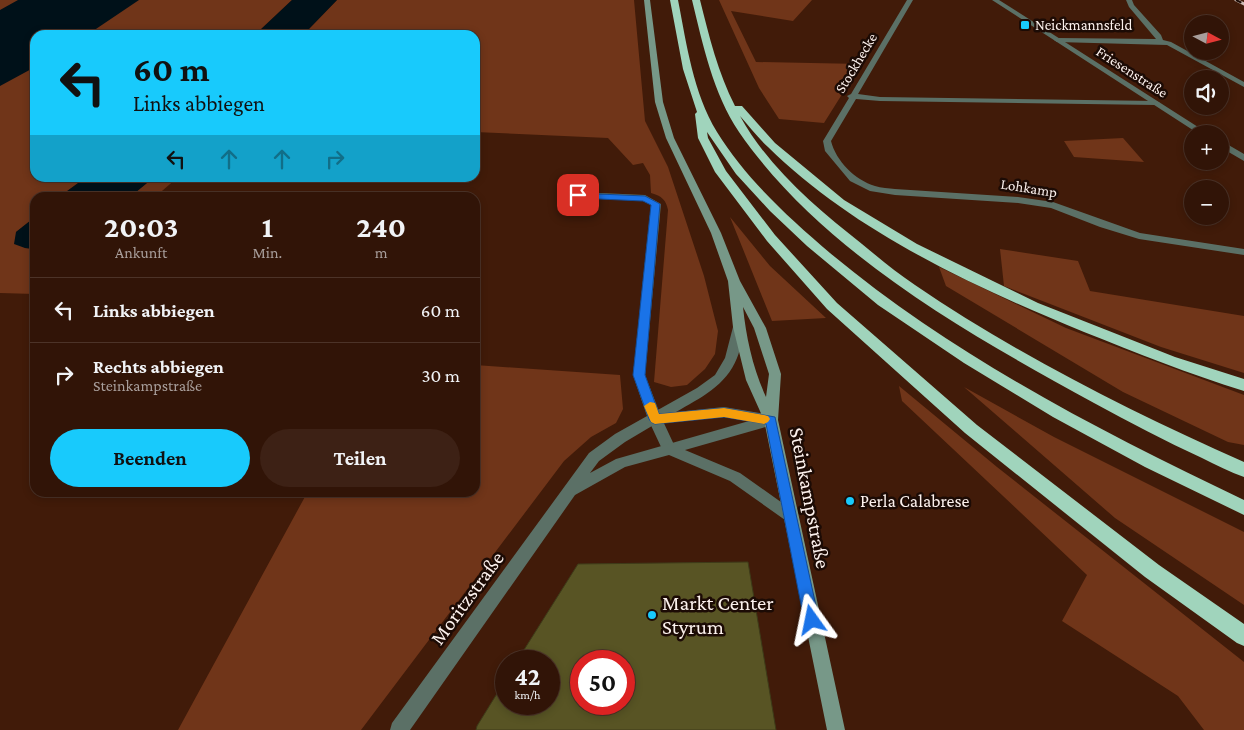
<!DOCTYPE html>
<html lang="de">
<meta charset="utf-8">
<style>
body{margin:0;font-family:"Crimson Pro",serif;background:#3d2115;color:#f1f3f6;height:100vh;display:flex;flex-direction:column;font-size:19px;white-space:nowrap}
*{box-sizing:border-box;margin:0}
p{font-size:16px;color:#a89e9b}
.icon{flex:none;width:28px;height:28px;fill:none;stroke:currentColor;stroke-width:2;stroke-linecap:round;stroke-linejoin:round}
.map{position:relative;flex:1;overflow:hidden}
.drawer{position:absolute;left:30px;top:192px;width:450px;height:305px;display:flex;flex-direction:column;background:#311407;border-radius:15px;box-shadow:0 2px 8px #0003,0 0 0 1px #4c3328}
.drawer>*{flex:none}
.hud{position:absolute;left:30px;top:30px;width:450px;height:152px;border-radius:15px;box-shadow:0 2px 8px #0003,0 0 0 1px #4c3328;background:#18cafc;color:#111;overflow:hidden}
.needle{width:32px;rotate:97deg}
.fabs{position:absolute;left:1184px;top:15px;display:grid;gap:10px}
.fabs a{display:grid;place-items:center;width:45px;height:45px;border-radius:50%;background:#311407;box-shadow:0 2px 8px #0003,0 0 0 1px #4c3328;font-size:25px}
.speed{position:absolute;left:495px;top:650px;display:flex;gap:10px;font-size:25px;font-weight:700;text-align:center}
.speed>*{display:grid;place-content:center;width:65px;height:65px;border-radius:50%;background:#311407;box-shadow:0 2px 8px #0003,0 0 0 1px #4c3328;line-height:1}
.speed small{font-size:12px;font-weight:400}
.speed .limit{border:8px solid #d22;background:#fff;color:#111}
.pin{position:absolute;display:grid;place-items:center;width:42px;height:42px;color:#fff;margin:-21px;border-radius:10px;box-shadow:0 2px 8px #0006}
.me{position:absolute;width:55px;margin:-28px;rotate:348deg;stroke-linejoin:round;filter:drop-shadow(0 0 4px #0008)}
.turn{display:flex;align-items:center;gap:18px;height:105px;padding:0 20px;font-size:22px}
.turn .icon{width:65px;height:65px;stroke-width:2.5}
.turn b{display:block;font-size:35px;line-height:42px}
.lanes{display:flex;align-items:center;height:48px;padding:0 20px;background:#0003;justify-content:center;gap:25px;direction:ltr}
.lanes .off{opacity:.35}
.eta{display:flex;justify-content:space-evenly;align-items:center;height:85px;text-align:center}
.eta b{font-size:30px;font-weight:700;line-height:35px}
.action{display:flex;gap:10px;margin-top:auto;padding:10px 20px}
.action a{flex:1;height:58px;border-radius:30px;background:#18cafc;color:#111;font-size:20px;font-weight:700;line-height:58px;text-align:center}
.action a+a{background:#3d2115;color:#f1f3f6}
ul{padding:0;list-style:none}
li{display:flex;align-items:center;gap:15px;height:65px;padding:0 20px;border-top:1px solid #4c3328}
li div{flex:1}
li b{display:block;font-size:19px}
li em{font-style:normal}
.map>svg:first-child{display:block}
.green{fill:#703519}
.water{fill:#001119}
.building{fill:#585424;stroke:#3e3b19;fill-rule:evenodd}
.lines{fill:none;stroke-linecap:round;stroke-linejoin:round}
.minor{fill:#5b7066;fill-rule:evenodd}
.tertiary{fill:#5b7066;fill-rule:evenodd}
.secondary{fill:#779888;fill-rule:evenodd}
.motorway{fill:#a0d4bc;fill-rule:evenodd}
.rail-casing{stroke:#cebcb5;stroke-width:3}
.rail{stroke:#1c0b05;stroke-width:2;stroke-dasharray:6;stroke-linecap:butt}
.route{fill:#1a73e8;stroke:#114b97}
.slow{fill:#f59e0b}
.poi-dot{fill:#18cafc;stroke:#1c0b05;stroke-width:2}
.labels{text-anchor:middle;stroke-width:5;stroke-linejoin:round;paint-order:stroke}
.far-poi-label{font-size:15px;fill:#fcf1ed;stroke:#1c0b05;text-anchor:start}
.far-street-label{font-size:15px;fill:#fcf1ed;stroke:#1c0b05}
.poi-label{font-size:18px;fill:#fcf1ed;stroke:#1c0b05;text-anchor:start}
.near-street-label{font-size:21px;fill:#fcf1ed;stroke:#1c0b05}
.near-poi-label{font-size:21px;fill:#fcf1ed;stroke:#1c0b05;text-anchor:start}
</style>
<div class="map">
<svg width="1244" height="730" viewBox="0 0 1244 730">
<rect width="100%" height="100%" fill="#411b09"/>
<path class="green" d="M 0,0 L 292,0 L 258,32 L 260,35 L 35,35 L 35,178 L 85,178 L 59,197 L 35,198 L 35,217 L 16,232 L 25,248 L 35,249 L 35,294 L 0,293 Z
M 337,0 L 634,0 L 645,121 L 668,167 L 704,276 L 718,331 L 715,354 L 705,369 L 687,385 L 671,387 L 654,382 L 668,210 C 666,200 662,196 651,193 L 650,175 L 643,163 L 633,165 L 608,138 L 475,132 L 475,35 L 300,35 L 307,31 Z
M 719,0 L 812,0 L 793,21 L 731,11 L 756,62 L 861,64 L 824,123 L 779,119 L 759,88 Z
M 1123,138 L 1144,162 L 1074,157 L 1064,141 Z
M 153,178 L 177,178 L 155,197 L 130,197 Z
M 730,217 L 770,266 L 826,318 L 772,321 Z
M 1000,249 L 1078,261 L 1090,291 L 1244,316 L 1244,373 L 1161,347 L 1004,286 Z
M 939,267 L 1066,328 L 1244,395 L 1244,445 L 1228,442 L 1123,392 L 946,286 Z
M 475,365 L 620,375 L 623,409 L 616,423 L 591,437 L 564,461 L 361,730 L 178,730 L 307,493 L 475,492 Z
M 899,386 L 997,467 L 1244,662 L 1244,730 L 1204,730 L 1178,696 L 1062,621 L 1087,575 L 902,401 Z
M 964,387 L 1054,437 L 1244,532 L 1244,605 L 1115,518 Z"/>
<path class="water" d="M 18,0 L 139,0 L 87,35 L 35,35 L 35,67 L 0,86 L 0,10 Z
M 292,0 L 337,0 L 307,31 L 301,35 L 260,35 L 258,32 Z
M 85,178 L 153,178 L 130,197 L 59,197 Z
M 35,217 L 35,249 L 25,248 L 14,244 L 16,232 Z"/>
<path class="building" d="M 748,562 L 776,730 L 476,730 L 477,726 L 506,679 L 506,704 L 549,704 L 549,661 L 517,661 L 578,564 ZM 581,661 L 624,661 L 624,704 L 581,704 Z"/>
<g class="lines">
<path class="minor" d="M 907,0 L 913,0 L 858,94 L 880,97 L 1156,101 L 1160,103 L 1156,105 L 880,101 L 856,99 L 831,141 C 836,161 855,180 875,186 C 881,188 889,188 895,189 L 1018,197 L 1053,202 L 1140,233 L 1244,249 L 1244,255 L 1139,239 L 1100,227 L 1051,208 L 1018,203 L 895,195 L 870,191 L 850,181 L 825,151 L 823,141 L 849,98 L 847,96 L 851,94 Z
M 1126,0 L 1132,0 L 1134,5 L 1161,35 L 1163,40 L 1171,42 L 1244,82 L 1244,87 L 1167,45 L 1057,42 L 1054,40 L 1057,38 L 1156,39 L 1129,7 Z
M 578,192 L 645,195 L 661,204 L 645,375 L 662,419 L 676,449 L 674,453 L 669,454 L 664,453 L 662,449 L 648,419 L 633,375 L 651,205 L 643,201 L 575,197 L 575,193 Z"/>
<path class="tertiary" d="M 992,0 L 999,0 L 1209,134 L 1199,134 Z
M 1220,140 L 1244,154 L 1244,161 L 1220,147 Z
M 739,323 L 745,327 C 742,337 741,349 737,358 C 726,386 700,398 676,412 L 724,407 L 771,415 L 776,416 L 778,420 L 776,424 L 685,450 L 740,473 L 795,512 L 798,516 L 795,520 L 790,522 L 785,520 L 730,481 L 669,455 L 625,467 L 575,495 L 410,730 L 390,730 L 392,723 L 589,453 L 615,434 L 697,388 L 715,375 L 725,358 L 733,327 ZM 724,417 L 749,421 L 616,459 L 590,473 L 599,461 L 625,442 L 657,423 Z"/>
<path class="secondary" d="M 644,0 L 650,0 L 663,102 L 674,138 L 721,233 L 740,281 L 766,328 L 781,374 L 778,420 L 845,730 L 827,730 L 764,420 L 746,380 L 733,327 L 728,281 L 711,233 L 666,138 L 655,102 ZM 743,307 L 754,328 L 769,374 L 766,397 C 753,369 746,337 743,307 Z"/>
<path class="motorway" d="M 670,0 L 678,0 C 687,46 693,92 717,132 C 746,179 788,217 830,253 C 954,356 1099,431 1244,500 L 1244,515 L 1145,467 L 1053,417 L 964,363 L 878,305 L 807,246 L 770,211 L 736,174 L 707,132 L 708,138 L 726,171 L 775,235 L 837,303 L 977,425 L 1159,565 L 1244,624 L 1244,646 L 1237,643 L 1145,577 L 965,433 L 827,309 L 767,241 L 715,172 L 698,138 L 695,114 L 697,112 L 683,69 Z
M 692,0 L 700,0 C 709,36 718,73 735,106 L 742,106 L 775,143 L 844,200 L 917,244 L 1038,303 L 1175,357 L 1244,379 L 1244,391 C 1189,374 1137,353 1084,332 C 974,287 853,231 768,147 C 758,138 749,126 740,116 C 768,167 816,208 862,244 C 879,258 897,273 915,285 C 1016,354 1133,413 1244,462 L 1244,477 C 1230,472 1216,465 1202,458 C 1165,441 1129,422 1094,403 C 968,334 822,252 739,132 C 713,93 703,45 692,0 Z"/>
<g class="rail-casing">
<path id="rail" d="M 1236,0 L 1244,4"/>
</g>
<use href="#rail" class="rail"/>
</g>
<path class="route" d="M 575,193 L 645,196 L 660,204 L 645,375 L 659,414 L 724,408 L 775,417 L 819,620 L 817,625 L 812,627 L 806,625 L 804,620 L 766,424 L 724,417 L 655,424 L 651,422 L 649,419 L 633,375 L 651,205 L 643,201 L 578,198 L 574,195 Z"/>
<path class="slow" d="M 650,402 L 655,403 L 659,414 L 724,408 L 764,415 L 768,416 L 770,419 L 768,422 L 764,424 L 724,417 L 655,424 L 651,422 L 644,406 Z"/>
<g class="poi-dot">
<rect x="1020" y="20" width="10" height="10" rx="2.5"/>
<circle cx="850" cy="501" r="5"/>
<circle cx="652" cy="615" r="5"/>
</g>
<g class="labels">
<g class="far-poi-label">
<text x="1035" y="30">Neickmannsfeld</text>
</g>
<g class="far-street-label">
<text transform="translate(856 63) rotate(-59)" y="5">Stockhecke</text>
<text transform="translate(1132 72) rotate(33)" y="5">Friesenstraße</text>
<text transform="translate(1029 188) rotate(9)" y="5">Lohkamp</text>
</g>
<g class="poi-label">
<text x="860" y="507">Perla Calabrese</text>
</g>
<g class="near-street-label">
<text transform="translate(810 498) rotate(79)" y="7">Steinkampstraße</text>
<text transform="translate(467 598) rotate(-54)" y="7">Moritzstraße</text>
</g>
<g class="near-poi-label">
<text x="662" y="610">Markt Center<tspan x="662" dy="24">Styrum</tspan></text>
</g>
</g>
</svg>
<div class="fabs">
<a><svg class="needle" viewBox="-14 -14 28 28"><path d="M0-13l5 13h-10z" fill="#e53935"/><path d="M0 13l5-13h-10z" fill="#a89e9b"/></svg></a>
<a><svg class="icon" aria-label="sound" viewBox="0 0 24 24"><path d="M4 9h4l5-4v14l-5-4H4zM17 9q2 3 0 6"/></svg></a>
<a>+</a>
<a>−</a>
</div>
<div class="speed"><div>42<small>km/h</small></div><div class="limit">50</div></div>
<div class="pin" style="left:578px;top:195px;background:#d93025"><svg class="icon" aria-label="arrive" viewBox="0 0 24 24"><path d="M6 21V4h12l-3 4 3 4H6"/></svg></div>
<svg class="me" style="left:812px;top:620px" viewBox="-20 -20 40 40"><path d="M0-17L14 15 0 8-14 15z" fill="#1a73e8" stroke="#fff" stroke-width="4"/></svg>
<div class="hud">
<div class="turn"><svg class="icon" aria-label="left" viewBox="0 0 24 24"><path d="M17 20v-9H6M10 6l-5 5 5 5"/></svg><div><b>60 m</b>Links abbiegen</div></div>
<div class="lanes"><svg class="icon" aria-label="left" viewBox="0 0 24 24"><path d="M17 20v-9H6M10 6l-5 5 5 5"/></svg><svg class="icon off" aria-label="ahead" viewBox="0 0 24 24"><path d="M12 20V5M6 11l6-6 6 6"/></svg><svg class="icon off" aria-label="ahead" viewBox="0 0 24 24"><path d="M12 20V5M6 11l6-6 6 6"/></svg><svg class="icon off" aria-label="right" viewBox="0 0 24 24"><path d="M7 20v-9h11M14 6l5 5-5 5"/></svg></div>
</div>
<section class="drawer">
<div class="eta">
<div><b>20:03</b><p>Ankunft</p></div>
<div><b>1</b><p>Min.</p></div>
<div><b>240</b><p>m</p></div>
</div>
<ul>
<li><svg class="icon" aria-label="left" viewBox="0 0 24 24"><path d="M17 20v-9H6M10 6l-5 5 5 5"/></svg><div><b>Links abbiegen</b></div><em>60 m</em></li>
<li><svg class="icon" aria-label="right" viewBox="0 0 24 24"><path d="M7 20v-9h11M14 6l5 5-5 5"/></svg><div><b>Rechts abbiegen</b><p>Steinkampstraße</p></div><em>30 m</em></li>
</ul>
<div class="action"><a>Beenden</a><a>Teilen</a></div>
</section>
</div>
